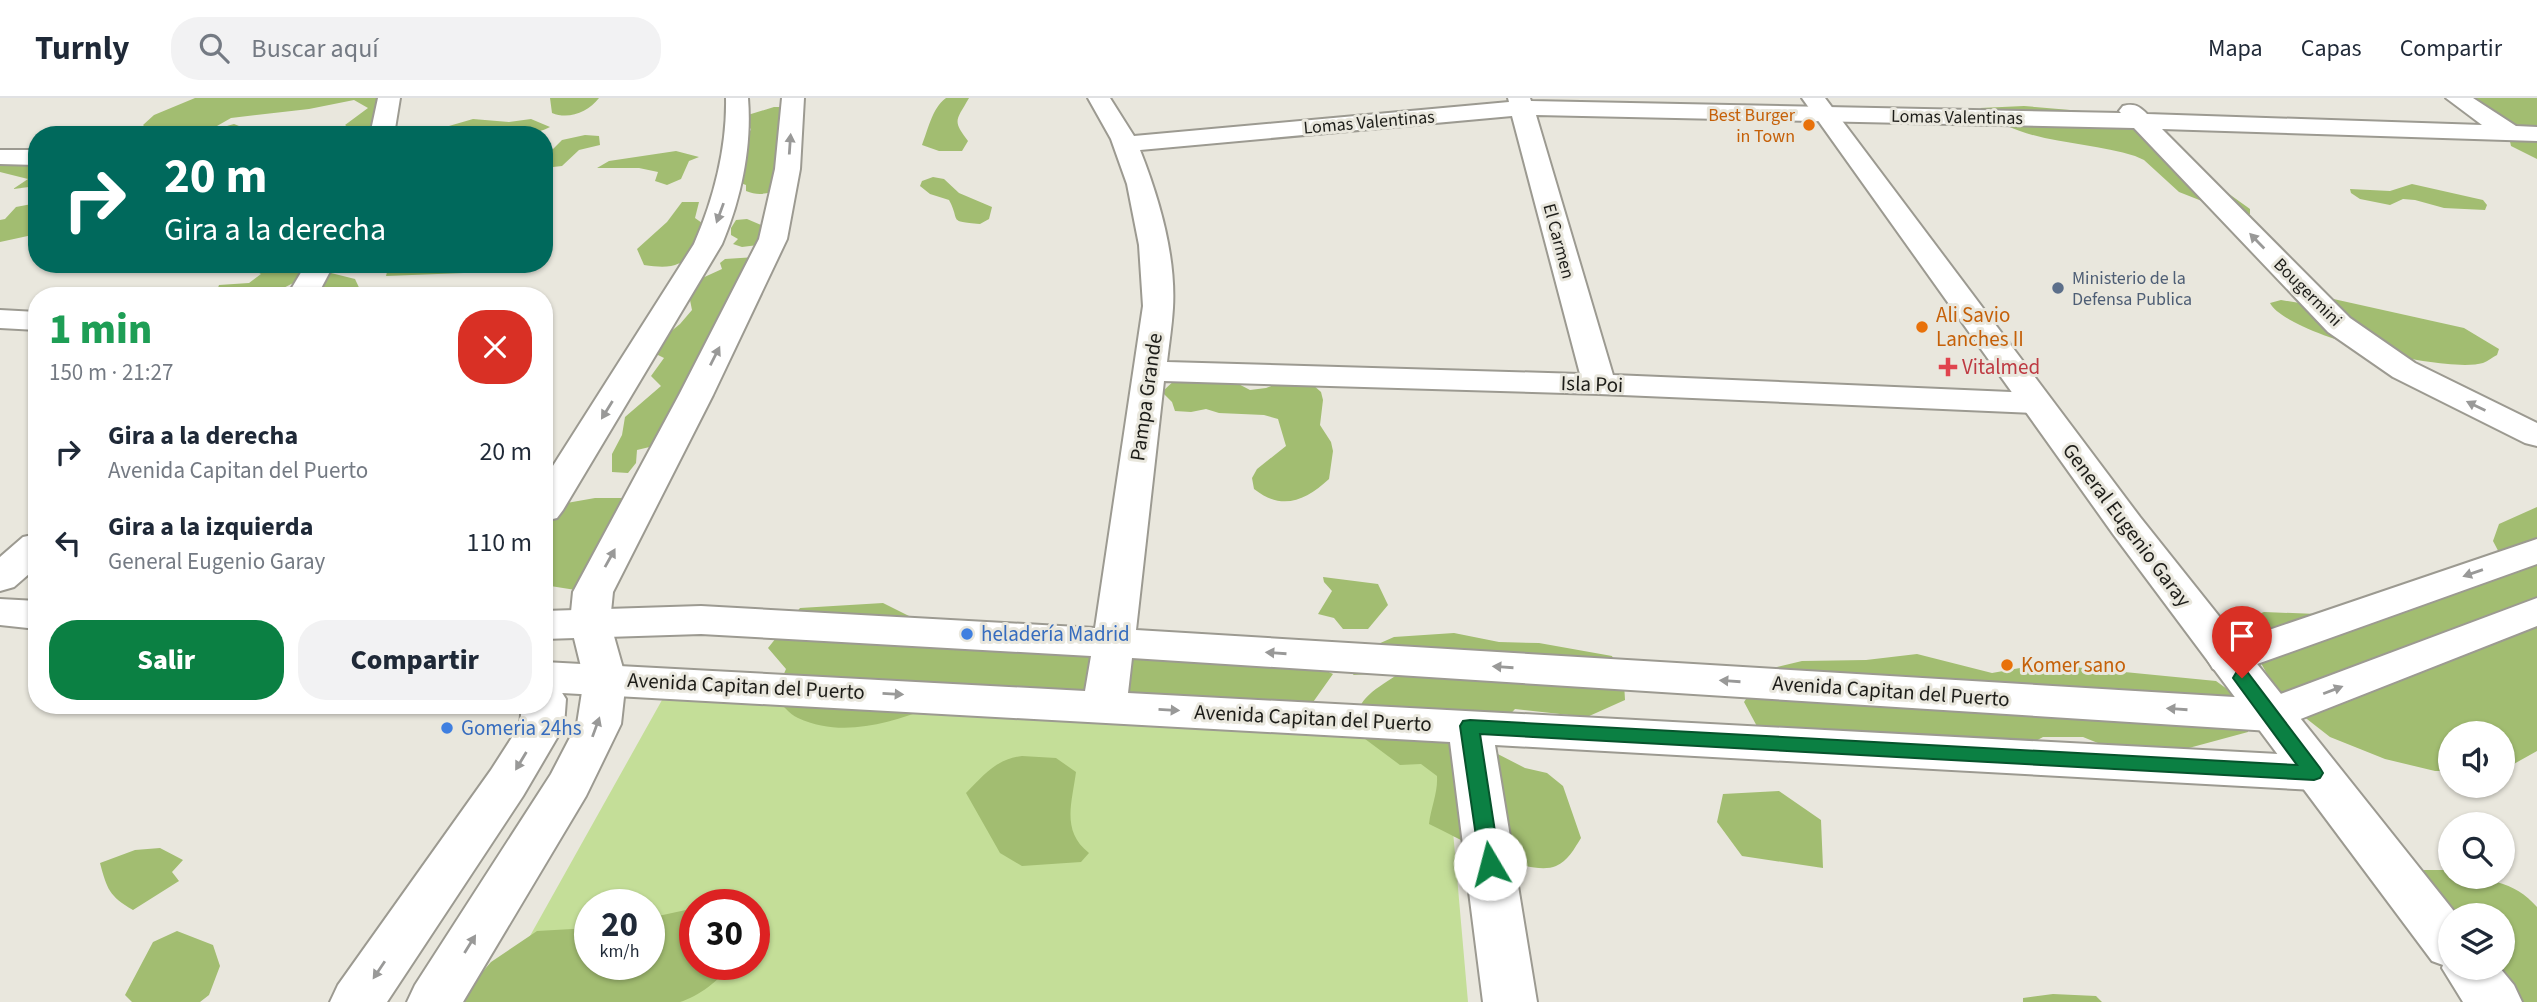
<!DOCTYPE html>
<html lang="es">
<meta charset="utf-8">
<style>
body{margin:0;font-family:"Source Sans 3",sans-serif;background:#f2f2f3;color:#1f2937;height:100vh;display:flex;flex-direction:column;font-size:26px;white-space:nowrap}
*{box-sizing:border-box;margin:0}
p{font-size:23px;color:#747a83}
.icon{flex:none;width:38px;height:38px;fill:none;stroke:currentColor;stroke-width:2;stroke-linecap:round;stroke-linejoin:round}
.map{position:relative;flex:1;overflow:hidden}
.sheet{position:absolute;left:28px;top:189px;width:525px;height:427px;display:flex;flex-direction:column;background:#fff;border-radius:28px;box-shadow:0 2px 5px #0004}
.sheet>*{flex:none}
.banner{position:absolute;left:28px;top:28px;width:525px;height:147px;border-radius:28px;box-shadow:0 2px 5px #0004;background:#00695c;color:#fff;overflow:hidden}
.controls{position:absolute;left:2438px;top:623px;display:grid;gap:14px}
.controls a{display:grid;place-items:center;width:77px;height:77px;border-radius:50%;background:#fff;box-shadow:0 2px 5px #0004;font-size:35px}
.speed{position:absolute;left:574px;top:791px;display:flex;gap:14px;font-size:35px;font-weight:700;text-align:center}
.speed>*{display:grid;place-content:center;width:91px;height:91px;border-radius:50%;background:#fff;box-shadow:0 2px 5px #0004;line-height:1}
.speed small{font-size:18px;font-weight:400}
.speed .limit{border:10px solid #d22;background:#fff;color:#111}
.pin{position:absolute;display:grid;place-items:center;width:60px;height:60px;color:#fff;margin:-72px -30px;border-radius:50% 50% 50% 0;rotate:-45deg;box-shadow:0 0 7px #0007}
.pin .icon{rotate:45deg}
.me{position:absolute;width:77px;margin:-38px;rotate:352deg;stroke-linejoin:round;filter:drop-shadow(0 0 5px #0008)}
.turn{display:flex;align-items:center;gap:24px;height:147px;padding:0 21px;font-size:32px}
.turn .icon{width:91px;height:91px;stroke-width:2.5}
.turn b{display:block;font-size:49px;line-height:60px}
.round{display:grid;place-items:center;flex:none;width:74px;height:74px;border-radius:28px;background:#f2f2f3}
.overview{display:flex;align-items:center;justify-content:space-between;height:119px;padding:0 21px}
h1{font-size:42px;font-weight:800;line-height:52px;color:#1e9e55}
.primary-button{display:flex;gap:14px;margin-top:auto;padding:14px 21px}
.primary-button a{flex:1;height:80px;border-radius:28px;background:#0b8043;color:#fff;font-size:28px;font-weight:800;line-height:80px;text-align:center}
.primary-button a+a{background:#f2f2f3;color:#1f2937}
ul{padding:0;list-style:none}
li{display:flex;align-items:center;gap:21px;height:91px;padding:0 21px}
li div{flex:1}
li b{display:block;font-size:26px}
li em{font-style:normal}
header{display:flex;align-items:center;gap:42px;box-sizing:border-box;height:98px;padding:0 35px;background:#fff;border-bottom:2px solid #e0e1e3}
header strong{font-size:33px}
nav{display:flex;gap:38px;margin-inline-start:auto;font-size:24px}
.search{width:490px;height:63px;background:#f2f2f3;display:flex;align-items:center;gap:18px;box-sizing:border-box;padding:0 24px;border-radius:28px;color:#747a83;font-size:26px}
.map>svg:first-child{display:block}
.green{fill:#c4de98;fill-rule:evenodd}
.forest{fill:#a2bd71}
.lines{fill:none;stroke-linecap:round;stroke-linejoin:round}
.street-casing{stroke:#9c9a91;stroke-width:4}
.secondary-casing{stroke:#9c9a91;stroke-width:4}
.street{fill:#fff;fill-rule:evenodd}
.secondary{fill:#fff;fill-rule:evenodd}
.oneway{fill:#999998}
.route{fill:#0b8043;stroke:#07532c;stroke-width:2}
.food-dot{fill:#e8710a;stroke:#e9e7dd;stroke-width:2.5}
.service-dot{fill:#5c6f8a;stroke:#e9e7dd;stroke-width:2.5}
.health-dot{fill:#e0444e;stroke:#e9e7dd;stroke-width:2.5}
.shop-dot{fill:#3f7fe0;stroke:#e9e7dd;stroke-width:2.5}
.labels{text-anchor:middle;stroke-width:6;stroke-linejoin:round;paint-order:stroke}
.far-food-label{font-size:18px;fill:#c56008;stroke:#e9e7dd;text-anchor:end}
.far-street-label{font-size:18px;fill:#1d1d19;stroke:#e9e7dd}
.far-service-label{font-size:18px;fill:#4e5e75;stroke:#e9e7dd;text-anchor:start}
.food-label{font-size:21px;fill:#c56008;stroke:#e9e7dd;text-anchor:start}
.health-label{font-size:21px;fill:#be3a42;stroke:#e9e7dd;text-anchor:start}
.street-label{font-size:21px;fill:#1d1d19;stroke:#e9e7dd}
.shop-label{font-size:21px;fill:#366cbe;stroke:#e9e7dd;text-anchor:start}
</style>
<header>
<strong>Turnly</strong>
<div class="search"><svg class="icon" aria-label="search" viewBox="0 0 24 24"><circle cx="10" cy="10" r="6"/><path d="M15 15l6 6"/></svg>Buscar aquí</div>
<nav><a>Mapa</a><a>Capas</a><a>Compartir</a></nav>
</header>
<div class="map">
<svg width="2537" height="904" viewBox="0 0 2537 904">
<rect width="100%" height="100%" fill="#e9e7dd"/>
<path class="green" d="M 662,602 L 1445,642 L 1468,904 L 493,904 ZM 590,807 L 649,807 L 649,866 L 590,866 ZM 695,807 L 754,807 L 754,866 L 695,866 Z"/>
<path class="forest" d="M 195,0 L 399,0 C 387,22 374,50 345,27 L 368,10 L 354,2 L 309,11 L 231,20 L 217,28 L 165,35 L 213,32 L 234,26 L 244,30 L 248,37 L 155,37 L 159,35 L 149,33 L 143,27 L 154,17 Z
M 550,0 L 599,0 C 588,14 569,22 552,15 Z
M 946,0 L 969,0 C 956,23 952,22 968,43 L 962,53 L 939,53 L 922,47 C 928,32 932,10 946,0 Z
M 2467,0 L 2537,0 L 2537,61 L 2511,48 L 2509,39 Z
M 2024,8 L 2082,13 L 2107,19 L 2144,35 L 2250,111 L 2250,116 L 2240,118 L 2179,94 L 2144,62 L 2135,58 C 2085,42 2020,47 1980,10 Z
M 774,9 L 785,9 L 786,28 L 777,34 C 785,46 780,65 773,77 L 780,91 C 768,96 758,98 746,93 L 746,87 L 738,84 L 741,55 L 751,31 L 738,20 Z
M 473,21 L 509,24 L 531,21 L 550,29 C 523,42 529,28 508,30 C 477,33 449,37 418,37 Z
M 585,37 L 599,38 L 600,47 L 579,52 L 562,68 L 544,70 L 544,55 L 553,51 L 562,42 Z
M 676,53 L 699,59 L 689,63 L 681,81 L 667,87 L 655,83 L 658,74 L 639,70 L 597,70 L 609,63 Z
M 37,62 L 37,88 L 13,91 L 28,81 L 0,74 L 0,66 Z
M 933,79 L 944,81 L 959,95 L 992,109 L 989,121 L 980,126 C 947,123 961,124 949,102 L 930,96 L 920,88 L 922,83 Z
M 2412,86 L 2483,102 L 2487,107 L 2485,112 L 2444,110 L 2415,102 L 2403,101 L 2390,107 L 2360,101 L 2351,95 L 2350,91 L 2390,93 Z
M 682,104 L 699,104 L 695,120 L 702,125 L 697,135 L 706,144 C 683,166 677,172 644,167 L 637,151 L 667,124 Z
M 37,105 L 37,136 L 0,144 L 0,122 L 5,121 L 16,109 Z
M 747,121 L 766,129 L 758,147 L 742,149 L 733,146 L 738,141 L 731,137 L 731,130 L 736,122 Z
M 756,159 L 658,347 L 637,352 L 636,365 L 628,375 L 612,374 L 612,356 L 622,337 L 625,319 L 661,288 L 651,278 L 664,260 L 654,255 L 653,248 L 680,226 L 692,212 L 687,187 L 722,171 L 720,165 L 725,161 Z
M 253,166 L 296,166 L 302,171 L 301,181 L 268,198 L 215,198 L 219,187 L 249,185 L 261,176 L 252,171 Z
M 440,166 L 497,166 L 490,174 L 386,178 L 387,174 L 396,169 Z
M 331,175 L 355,181 L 363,198 L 314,198 L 312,180 Z
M 2329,200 L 2464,230 L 2499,251 L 2497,257 C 2493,259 2488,263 2483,265 C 2446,276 2288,238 2270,205 L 2281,202 L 2312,207 Z
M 1178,279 L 1229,281 L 1250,292 L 1266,290 L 1292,280 L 1312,286 L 1321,294 L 1323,302 L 1320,327 L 1331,344 L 1333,353 L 1329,381 C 1305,403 1282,413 1254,391 L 1252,380 L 1257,371 L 1286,348 L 1278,321 L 1264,317 L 1219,315 L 1206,311 L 1191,314 L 1175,313 L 1172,304 L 1162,294 Z
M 595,400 L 624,400 L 582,493 L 544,487 L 544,450 L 549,443 L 547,430 L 561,406 Z
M 2537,409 L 2537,653 L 2512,667 L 2503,669 L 2502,635 L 2450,635 L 2450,673 L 2435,673 L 2385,661 L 2330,639 L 2289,607 L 2267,576 L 2251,547 L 2250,519 L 2264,514 L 2343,517 L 2505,466 L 2493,443 L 2499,426 Z
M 1323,479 L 1378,486 L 1388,507 L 1368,531 L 1343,531 L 1334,520 L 1318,516 L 1332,493 L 1324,484 Z
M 883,505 L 963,545 L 1299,560 L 1333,576 L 1311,607 L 1068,607 C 1059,602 1046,592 1035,590 C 955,581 877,656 798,620 C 789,616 781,605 774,599 L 786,571 L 768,550 L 800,510 Z
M 1454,535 L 1499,544 L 1539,545 L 1612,558 L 1624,585 L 1625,602 L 1587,619 L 1515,611 L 1492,636 L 1488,651 L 1525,670 L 1547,675 L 1563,688 L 1581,740 C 1574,751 1568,763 1556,768 C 1527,780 1457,739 1429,726 C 1431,709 1438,695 1437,678 L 1421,666 L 1400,667 L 1353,632 C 1357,597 1376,592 1401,574 L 1353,577 L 1369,550 L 1394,539 Z
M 1917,556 L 1992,575 L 2043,566 L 2216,583 L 2245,604 L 2248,634 L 2174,654 L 2130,658 L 2083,639 L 2043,639 L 2014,655 L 1760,634 L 1744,604 L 1754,589 L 1777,569 L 1802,563 L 1866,562 Z
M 1022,658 L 1056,660 L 1076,674 C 1072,705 1061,733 1089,755 L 1081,764 L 1022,768 L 1000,755 L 966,695 C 984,677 996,661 1022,658 Z
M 1779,693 L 1821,722 L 1823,770 L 1742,758 L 1717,724 L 1723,696 Z
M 160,750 L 183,762 L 172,774 L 179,783 L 133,812 C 109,798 107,791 100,765 L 135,752 Z
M 2416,772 L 2450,772 L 2450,779 C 2483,779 2515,783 2537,809 L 2537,904 L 2503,904 L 2476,870 L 2502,870 L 2502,817 L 2450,817 Z
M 695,810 L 695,866 L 730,866 C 721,882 697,899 680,904 L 456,904 L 491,864 L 537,833 L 590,830 L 590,866 L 649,866 L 649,820 Z
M 177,833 L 213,847 L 220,868 L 209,897 L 200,904 L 132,904 L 125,897 L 153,844 Z
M 2053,896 L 2096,898 L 2102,904 L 2023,904 L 2023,900 Z"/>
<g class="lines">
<g class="street-casing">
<path id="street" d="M 378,0 L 400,0 L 394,37 L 370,37 Z
M 1088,0 L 1110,0 L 1134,38 L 1509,4 L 1508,0 L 1530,0 L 1531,3 L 2121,15 L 2119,13 L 2123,8 C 2134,5 2139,8 2147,16 L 2482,27 L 2446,0 L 2473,0 L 2516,28 L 2537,29 L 2537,43 L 2162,31 L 2350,220 L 2415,265 L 2537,325 L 2537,348 L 2525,345 L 2393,279 L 2328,234 L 2134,30 L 1536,17 L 1613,277 L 2036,295 L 2048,298 L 2053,305 L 2048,312 L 2036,315 L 1599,296 L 1164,283 L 1136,532 L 2267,601 L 2537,500 L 2537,528 L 2270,633 L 1132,560 L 1128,595 L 2314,658 L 2330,663 L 2337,675 L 2330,687 L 2314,692 L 1495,647 L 1537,904 L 1483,904 L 1450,644 L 544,594 L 544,564 L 1085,593 L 1091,558 L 701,536 L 544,541 L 544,513 L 701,508 L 1095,530 L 1143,208 L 1139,147 L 1127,86 L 1111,41 ZM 1512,18 L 1580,276 L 1167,264 C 1169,246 1172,228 1173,210 C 1176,158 1159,100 1140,52 Z
M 0,52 L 37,52 L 37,67 L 0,66 Z
M 306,166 L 334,166 L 317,198 L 287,198 Z
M 0,212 L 37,214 L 37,232 L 0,230 Z
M 37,436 L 37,469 L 14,489 L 0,493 L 0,459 L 23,439 Z
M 2537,441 L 2537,466 L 2243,571 L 2228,576 L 2213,571 L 2207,561 L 2213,551 Z
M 0,501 L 37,503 L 37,531 L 0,527 Z"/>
</g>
<g class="secondary-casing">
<path id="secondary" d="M 726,0 L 748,0 C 752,49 741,101 722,146 L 563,412 L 557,420 L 544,423 L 544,382 L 694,146 C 714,101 727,49 726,0 Z
M 782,0 L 804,0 L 800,71 L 787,141 L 713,297 L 613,494 L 610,524 L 626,581 L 621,626 L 586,698 L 463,904 L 407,904 L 415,887 L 551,676 L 577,626 L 584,581 L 570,524 L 573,494 L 679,297 L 759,141 L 775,71 Z
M 1802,0 L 1825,0 L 2140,419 L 2457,817 L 2450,817 L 2450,870 L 2500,870 L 2514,887 L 2522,904 L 2463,904 L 2442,870 L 2443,867 L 2432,863 L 2113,436 Z
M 544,586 L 559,590 L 566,601 L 564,628 L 523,698 L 387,904 L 330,904 L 338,887 L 491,672 L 520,627 L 522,607 L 544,607 Z"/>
</g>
<use href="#street" class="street"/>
<use href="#secondary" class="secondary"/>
</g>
<defs><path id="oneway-solid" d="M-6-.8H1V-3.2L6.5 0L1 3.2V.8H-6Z" transform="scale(1.75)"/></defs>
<g class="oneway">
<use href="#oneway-solid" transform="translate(790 46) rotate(-86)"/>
<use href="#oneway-solid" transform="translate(720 115) rotate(110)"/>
<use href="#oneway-solid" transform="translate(2257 143) rotate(-134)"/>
<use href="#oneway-solid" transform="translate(715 258) rotate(-63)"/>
<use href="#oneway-solid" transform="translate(2476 308) rotate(-154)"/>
<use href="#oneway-solid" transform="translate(607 312) rotate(122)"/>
<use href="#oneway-solid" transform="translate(610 460) rotate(-61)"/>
<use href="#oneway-solid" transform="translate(2473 475) rotate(161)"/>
<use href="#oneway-solid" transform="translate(1276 555) rotate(-176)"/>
<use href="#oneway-solid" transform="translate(1503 569) rotate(-176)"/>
<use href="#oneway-solid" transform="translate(1730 583) rotate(-176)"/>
<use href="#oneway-solid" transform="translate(2333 592) rotate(-21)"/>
<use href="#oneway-solid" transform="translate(893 596) rotate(3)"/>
<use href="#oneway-solid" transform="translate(2177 611) rotate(-176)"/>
<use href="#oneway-solid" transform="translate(1169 612) rotate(3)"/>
<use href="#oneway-solid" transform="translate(596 629) rotate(-70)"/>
<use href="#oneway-solid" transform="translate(521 663) rotate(121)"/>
<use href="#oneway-solid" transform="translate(470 846) rotate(-58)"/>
<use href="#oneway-solid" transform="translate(379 872) rotate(124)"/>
</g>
<path class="route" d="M 2242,574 L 2248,575 L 2320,670 L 2323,675 L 2320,680 L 2314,682 L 1480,636 L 1500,766 L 1497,772 L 1490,774 L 1483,772 L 1480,766 L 1460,628 L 1463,623 L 1470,622 L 2297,667 L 2233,580 L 2236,575 Z"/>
<g class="food-dot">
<circle cx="1809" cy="27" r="7"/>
<circle cx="1922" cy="229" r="7"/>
<circle cx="2007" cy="567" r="7"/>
</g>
<circle class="service-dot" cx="2058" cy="190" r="7"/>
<path class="health-dot" d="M1944.5 258.5h7v7h7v7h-7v7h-7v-7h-7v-7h7z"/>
<g class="shop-dot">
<circle cx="967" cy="536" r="7"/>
<circle cx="447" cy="630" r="7"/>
</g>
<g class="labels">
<g class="far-food-label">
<text x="1795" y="23">Best Burger<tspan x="1795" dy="21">in Town</tspan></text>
</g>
<g class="far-street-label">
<text transform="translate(1957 19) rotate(1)" y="6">Lomas Valentinas</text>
<text transform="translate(1369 24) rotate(-5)" y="6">Lomas Valentinas</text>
<text transform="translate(1559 143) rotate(75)" y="6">El Carmen</text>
<text transform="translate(2308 194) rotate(45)" y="6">Bougermini</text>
</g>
<g class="far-service-label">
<text x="2072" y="186">Ministerio de la<tspan x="2072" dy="21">Defensa Publica</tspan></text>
</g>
<g class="food-label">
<text x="1936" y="224">Ali Savio<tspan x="1936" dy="24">Lanches II</tspan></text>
<text x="2021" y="574">Komer sano</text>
</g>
<g class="health-label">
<text x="1962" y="276">Vitalmed</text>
</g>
<g class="street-label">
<text transform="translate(1592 286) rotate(2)" y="7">Isla Poi</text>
<text transform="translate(1146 299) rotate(-82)" y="7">Pampa Grande</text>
<text transform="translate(2127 427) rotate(53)" y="7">General Eugenio Garay</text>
<text transform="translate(746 588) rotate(3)" y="7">Avenida Capitan del Puerto</text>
<text transform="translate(1891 593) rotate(4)" y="7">Avenida Capitan del Puerto</text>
<text transform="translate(1313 620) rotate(3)" y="7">Avenida Capitan del Puerto</text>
</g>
<g class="shop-label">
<text x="981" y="543">heladería Madrid</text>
<text x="461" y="637">Gomeria 24hs</text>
</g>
</g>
</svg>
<div class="controls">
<a><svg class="icon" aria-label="sound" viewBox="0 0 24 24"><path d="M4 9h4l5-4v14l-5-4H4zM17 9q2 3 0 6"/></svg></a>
<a><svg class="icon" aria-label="search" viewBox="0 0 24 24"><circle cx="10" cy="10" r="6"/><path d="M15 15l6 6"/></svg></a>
<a><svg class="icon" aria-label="layers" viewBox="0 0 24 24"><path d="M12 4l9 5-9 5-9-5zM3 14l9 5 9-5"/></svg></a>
</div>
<div class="speed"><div>20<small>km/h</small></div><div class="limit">30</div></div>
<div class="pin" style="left:2242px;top:580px;background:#d93025"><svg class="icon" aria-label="arrive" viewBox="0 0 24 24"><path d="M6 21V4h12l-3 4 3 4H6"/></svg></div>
<svg class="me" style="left:1490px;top:766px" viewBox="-20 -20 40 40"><circle r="19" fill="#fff"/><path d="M0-13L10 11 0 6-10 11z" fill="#0b8043"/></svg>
<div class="banner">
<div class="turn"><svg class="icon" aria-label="right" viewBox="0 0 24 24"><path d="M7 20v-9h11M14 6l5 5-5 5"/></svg><div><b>20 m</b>Gira a la derecha</div></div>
</div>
<section class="sheet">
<div class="overview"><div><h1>1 min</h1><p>150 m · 21:27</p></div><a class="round" style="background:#d93025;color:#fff"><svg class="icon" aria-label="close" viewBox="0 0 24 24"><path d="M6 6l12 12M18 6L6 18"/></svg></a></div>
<ul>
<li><svg class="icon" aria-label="right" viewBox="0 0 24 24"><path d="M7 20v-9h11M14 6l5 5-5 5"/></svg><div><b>Gira a la derecha</b><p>Avenida Capitan del Puerto</p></div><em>20 m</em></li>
<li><svg class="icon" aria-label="left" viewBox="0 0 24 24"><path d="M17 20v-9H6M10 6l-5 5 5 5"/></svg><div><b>Gira a la izquierda</b><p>General Eugenio Garay</p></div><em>110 m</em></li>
</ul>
<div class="primary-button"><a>Salir</a><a>Compartir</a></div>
</section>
</div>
